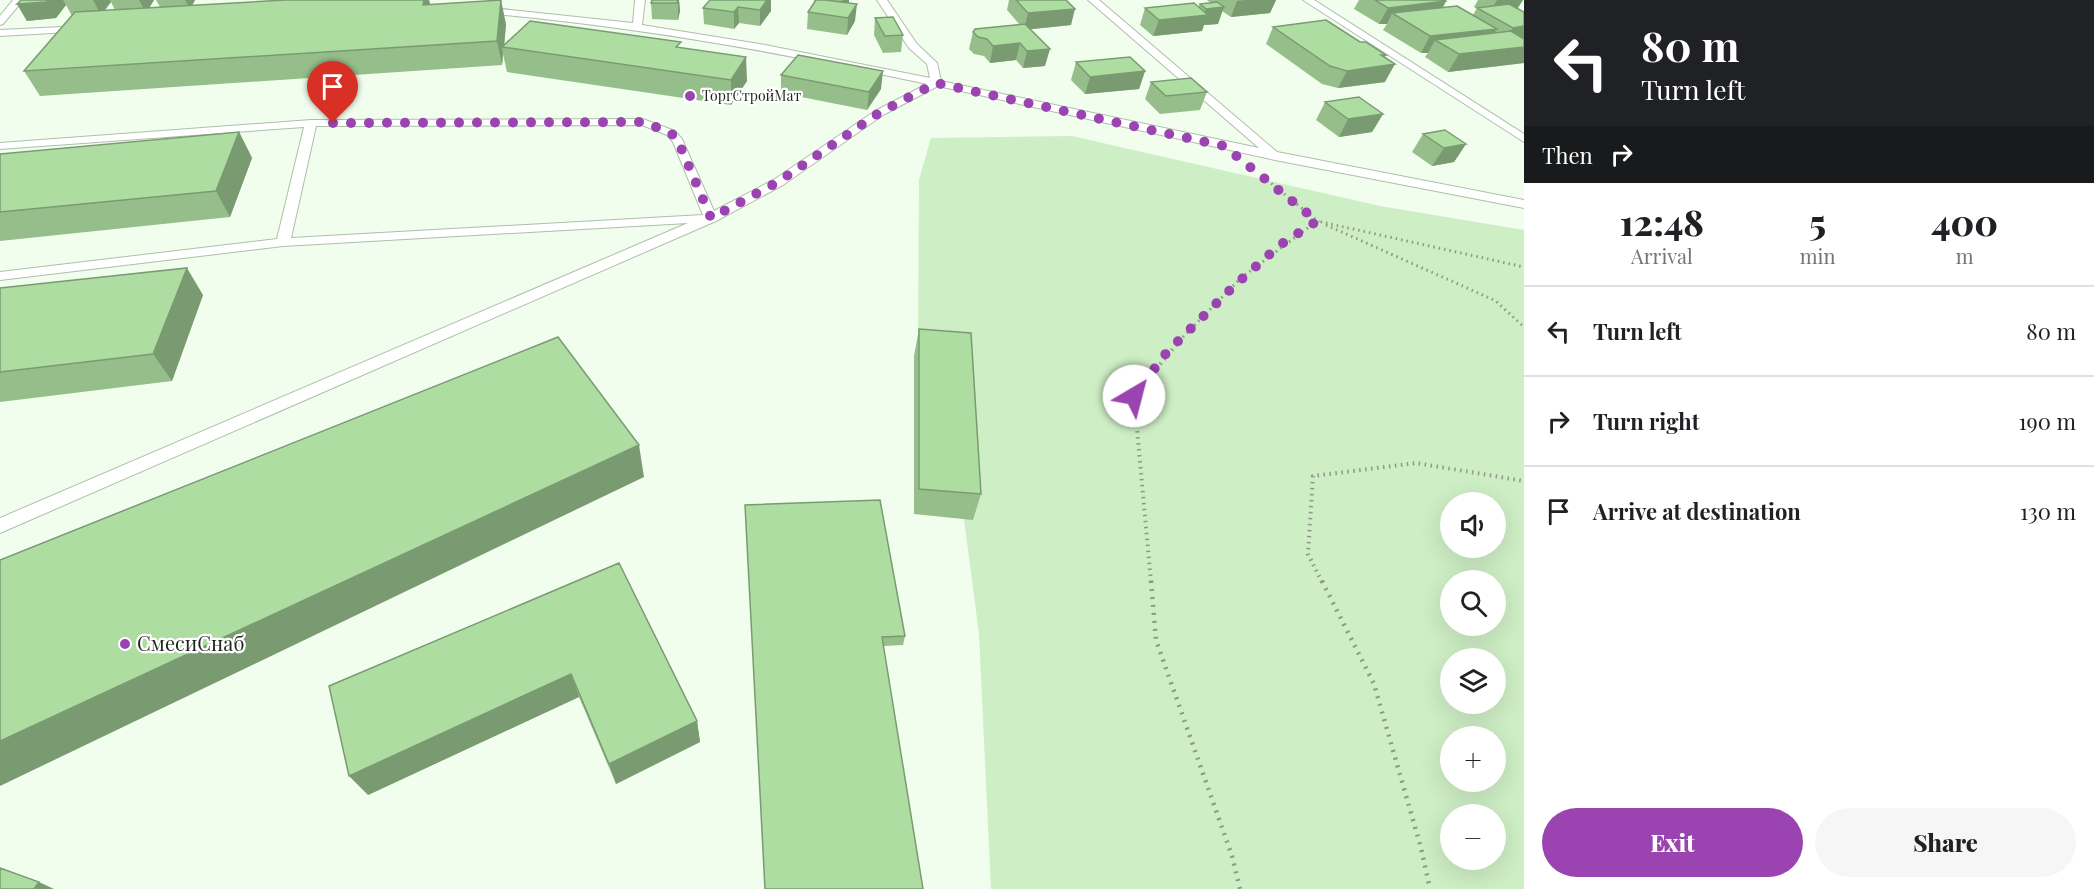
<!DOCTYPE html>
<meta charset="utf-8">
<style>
body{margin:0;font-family:"Playfair Display",serif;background:#f6f6f6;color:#202124;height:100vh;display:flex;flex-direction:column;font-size:22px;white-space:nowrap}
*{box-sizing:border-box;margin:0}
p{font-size:20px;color:#757577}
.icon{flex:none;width:33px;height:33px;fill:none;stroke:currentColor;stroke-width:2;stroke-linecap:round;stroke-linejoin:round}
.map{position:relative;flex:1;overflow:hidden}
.sheet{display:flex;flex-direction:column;background:#fff;width:570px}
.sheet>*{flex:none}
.hud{background:#202124;color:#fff;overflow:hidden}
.controls{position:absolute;left:1440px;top:492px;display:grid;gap:12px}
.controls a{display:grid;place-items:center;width:66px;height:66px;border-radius:50%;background:#fff;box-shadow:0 6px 24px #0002;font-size:30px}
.pin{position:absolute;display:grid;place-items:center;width:51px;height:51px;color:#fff;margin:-62px -26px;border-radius:50% 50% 50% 0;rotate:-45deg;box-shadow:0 0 6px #0007}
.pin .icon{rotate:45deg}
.me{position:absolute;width:66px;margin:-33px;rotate:37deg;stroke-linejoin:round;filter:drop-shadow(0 0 4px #0008)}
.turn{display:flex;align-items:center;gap:21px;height:126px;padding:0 18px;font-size:27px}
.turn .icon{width:78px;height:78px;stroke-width:2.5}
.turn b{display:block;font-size:42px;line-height:51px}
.then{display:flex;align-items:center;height:57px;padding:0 18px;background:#0003;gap:12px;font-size:22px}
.eta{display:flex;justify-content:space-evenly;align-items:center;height:102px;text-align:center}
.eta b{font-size:36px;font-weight:800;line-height:42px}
.cta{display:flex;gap:12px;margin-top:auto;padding:12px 18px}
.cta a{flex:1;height:69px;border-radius:36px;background:#9b44b1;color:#fff;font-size:24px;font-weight:800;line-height:69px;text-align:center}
.cta a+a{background:#f6f6f6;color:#202124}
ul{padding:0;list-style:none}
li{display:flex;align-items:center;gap:18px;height:90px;padding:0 18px;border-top:2px solid #e0e0e0}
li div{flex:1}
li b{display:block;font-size:22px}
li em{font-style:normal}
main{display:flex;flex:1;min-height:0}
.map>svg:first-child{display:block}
.green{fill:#ceeec5;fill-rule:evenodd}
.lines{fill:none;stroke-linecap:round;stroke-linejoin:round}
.service-casing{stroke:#aebfaa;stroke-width:2}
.path-far2{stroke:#8e988b;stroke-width:3;stroke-dasharray:1.5 4;stroke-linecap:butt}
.path-far1{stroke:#8e988b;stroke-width:4;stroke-dasharray:1.5 4.5;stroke-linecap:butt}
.path{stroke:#8e988b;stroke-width:4.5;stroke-dasharray:2 6;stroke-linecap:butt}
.service{fill:#fff;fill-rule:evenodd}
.wall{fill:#96be8b;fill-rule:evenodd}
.shaded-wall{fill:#7a9b71}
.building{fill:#aedda2;stroke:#7a9b71;stroke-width:1.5}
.route{stroke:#9b44b1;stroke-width:10;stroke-dasharray:0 18}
.poi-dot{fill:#9b44b1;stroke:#fff;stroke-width:2}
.labels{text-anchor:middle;stroke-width:4.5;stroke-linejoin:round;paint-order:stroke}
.far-poi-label{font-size:14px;fill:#1e241c;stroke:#fff;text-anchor:start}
.near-poi-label{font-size:20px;fill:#1e241c;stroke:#fff;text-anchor:start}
</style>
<main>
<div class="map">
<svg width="1524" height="889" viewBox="0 0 1524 889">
<rect width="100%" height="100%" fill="#f1feed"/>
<path class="green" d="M 1072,136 L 1380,206 L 1524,230 L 1524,889 L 991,889 L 979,634 L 952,428 L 918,339 L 919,180 L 931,138 ZM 1450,502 L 1496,502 L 1496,548 L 1450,548 ZM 1450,580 L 1496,580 L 1496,626 L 1450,626 ZM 1450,658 L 1496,658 L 1496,704 L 1450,704 ZM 1450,736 L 1496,736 L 1496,782 L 1450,782 ZM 1450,814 L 1496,814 L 1496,860 L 1450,860 Z"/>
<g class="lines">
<g class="service-casing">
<path id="service" d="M 13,0 L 23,0 L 3,24 L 0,25 L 0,16 Z
M 635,0 L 645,0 L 642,25 L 765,45 L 930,78 L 927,64 L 909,48 L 877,0 L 887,0 L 917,44 L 937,63 L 941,81 L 1259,148 L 1088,0 L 1099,0 L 1277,152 L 1524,200 L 1524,208 L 1275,160 L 938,86 L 883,115 L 783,185 L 716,221 L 0,533 L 0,518 L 688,223 L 283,246 L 0,280 L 0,272 L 277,239 L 304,127 L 0,149 L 0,143 L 311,120 L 643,119 L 675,131 L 682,139 L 714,211 L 775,179 L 875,111 L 927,84 C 780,52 633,26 483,13 L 478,10 L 483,7 L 633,23 ZM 642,125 L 667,135 L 673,142 L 703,215 L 291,238 L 316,126 Z
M 1303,0 L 1314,0 L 1524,134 L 1524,142 Z
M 83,26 L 88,29 L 86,31 L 0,36 L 0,30 Z"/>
</g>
<path class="path-far2" d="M 1267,180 L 1319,222
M 1326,225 L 1496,301 L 1524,327
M 1179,341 L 1241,278 L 1317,221 L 1524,267"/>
<path class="path-far1" d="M 1151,582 L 1134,396 L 1181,339
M 1322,582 L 1308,554 L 1313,476 L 1416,463 L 1524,481"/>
<path class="path" d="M 1151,581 L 1156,640 L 1232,856 L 1240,889
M 1322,581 L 1374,684 L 1421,848 L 1430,889"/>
<use href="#service" class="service"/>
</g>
<path class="wall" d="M 21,0 L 154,0 L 149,8 L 160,7 L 156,0 L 195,0 L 192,6 L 285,0 L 429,0 L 430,5 L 506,24 L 504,45 L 681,48 L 747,81 L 731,105 L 507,72 L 503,54 L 502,65 L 40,96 L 24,71 L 72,16 L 66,5 L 56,18 L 27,21 L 17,4 ZM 111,2 L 115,10 L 104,11 Z
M 679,0 L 680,11 L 678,20 L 652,19 L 651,3 Z
M 710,0 L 771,0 L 771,11 L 760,26 L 739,23 L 734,29 L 704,24 L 703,8 Z
M 814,0 L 849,0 L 849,3 L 855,21 L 847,35 L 807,29 L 808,12 L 814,4 Z
M 1009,0 L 1066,0 L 1071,25 L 1030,29 L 1045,66 L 1023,68 L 1016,60 L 990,63 L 984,56 L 974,54 L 969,49 L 973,32 L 1019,24 L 1007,10 Z
M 1207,0 L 1276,0 L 1270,13 L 1231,17 L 1222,11 L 1218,24 L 1204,25 L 1202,31 L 1153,36 L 1140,25 L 1145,8 L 1198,7 L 1200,4 L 1211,3 Z
M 1359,0 L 1445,0 L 1446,1 L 1443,8 L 1473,15 L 1477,8 L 1474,7 L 1478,0 L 1523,0 L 1517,8 L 1524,12 L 1524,63 L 1448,72 L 1425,57 L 1428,53 L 1421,53 L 1383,30 L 1387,24 L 1379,24 L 1354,9 Z
M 875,18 L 903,35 L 901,52 L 883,53 L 874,35 Z
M 1273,27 L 1384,58 L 1385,82 L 1338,88 L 1322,84 L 1266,44 Z
M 1076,62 L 1145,71 L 1139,89 L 1085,94 L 1071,80 Z
M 781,75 L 881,89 L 867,110 L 781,93 Z
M 1151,82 L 1207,92 L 1200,110 L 1160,114 L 1145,99 Z
M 1325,102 L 1383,114 L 1372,132 L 1339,137 L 1316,120 Z
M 239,132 L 252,158 L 230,217 L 0,241 L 0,154 Z
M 1423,134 L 1466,144 L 1454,162 L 1432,166 L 1412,152 Z
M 0,288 L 203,295 L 172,381 L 0,402 Z
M 919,329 L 981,494 L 973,520 L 914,514 L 914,356 Z
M 745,505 L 905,636 L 903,645 L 884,646 Z
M 619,563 L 697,721 L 700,742 L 616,784 L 579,697 L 368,795 Z"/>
<path class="shaded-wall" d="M 48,0 L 63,0 L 66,5 L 56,18 L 27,21 L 17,4 Z
M 93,0 L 110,0 L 111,2 L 101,15 Z
M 139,0 L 154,0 L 146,13 Z
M 185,0 L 195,0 L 190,9 Z
M 424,0 L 429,0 L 433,15 L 423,5 Z
M 501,0 L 506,24 L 504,48 L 502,47 L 503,54 L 502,65 L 497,41 Z
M 678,0 L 679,0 L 680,11 L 678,20 Z
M 767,0 L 771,0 L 771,11 L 760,26 L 760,10 Z
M 842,0 L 849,0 L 849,3 L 841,16 Z
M 1245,0 L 1276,0 L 1270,13 L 1231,17 L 1237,1 Z
M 1497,0 L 1523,0 L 1516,11 L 1488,14 Z
M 1446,1 L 1437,17 L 1392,13 L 1387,24 L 1379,24 L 1388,8 Z
M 857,4 L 855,21 L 847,35 L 848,18 Z
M 738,7 L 739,23 L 734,29 L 734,12 Z
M 1224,7 L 1218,24 L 1204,25 L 1202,31 L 1153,36 L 1159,20 L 1204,15 L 1206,9 Z
M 1075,9 L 1071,25 L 1024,30 L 1028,13 Z
M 1524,26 L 1524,42 L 1502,44 L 1513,28 Z
M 1497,29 L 1487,46 L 1435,40 L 1428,53 L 1421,53 L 1430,36 Z
M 1020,43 L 1016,60 L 990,63 L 993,46 Z
M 1524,47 L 1524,63 L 1448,72 L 1459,54 Z
M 1050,49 L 1045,66 L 1023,68 L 1027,51 Z
M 1381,55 L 1386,55 L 1380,66 L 1395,64 L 1385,82 L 1338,88 L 1347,71 Z
M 746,57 L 747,81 L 731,105 L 731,80 Z
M 883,71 L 881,89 L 867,110 L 869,92 Z
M 1145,71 L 1139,89 L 1085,94 L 1090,77 Z
M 1383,114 L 1372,132 L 1339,137 L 1348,119 Z
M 239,132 L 252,158 L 230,217 L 216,191 Z
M 1466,144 L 1454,162 L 1432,166 L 1444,148 Z
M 187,268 L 203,295 L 172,381 L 153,354 Z
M 639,445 L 644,477 L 0,786 L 0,741 Z
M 571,674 L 579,697 L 368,795 L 349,776 Z
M 697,721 L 700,742 L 616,784 L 609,764 Z
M 39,882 L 54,889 L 34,889 Z"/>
<path class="building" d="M 21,0 L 48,0 L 46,2 L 17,4 Z
M 285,0 L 424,0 L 423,5 L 501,0 L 497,41 L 24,71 L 75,12 Z
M 652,0 L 678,0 L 677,3 L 651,3 Z
M 710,0 L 767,0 L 760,10 L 738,7 L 734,12 L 703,8 Z
M 816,0 L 825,0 L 857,4 L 848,18 L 808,12 Z
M 1016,0 L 1066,0 L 1075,9 L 1028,13 Z
M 1375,0 L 1445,0 L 1446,1 L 1388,8 Z
M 1217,2 L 1224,7 L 1206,9 L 1200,4 Z
M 1194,3 L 1208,15 L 1159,20 L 1145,8 Z
M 1509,4 L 1524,12 L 1524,26 L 1513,28 L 1477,8 Z
M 1457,6 L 1497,29 L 1430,36 L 1392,13 Z
M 893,17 L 903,35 L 885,36 L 875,18 Z
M 1326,20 L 1360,42 L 1366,42 L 1386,55 L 1381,55 L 1395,64 L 1347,71 L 1330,66 L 1273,27 Z
M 530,21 L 681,42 L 676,47 L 746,57 L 731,80 L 502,47 Z
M 1025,24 L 1050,49 L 1027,51 L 1020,43 L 993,46 L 987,39 L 978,37 L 973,32 L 975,29 Z
M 1511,31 L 1524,39 L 1524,47 L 1459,54 L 1435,40 Z
M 798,55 L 883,71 L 869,92 L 781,75 Z
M 1130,57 L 1145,71 L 1090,77 L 1076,62 Z
M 1191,78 L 1207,92 L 1166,96 L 1151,82 Z
M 1359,97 L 1383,114 L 1348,119 L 1325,102 Z
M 1445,130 L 1466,144 L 1444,148 L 1423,134 Z
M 239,132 L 216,191 L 0,212 L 0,154 Z
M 187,268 L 153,354 L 0,372 L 0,288 Z
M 919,329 L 971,333 L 981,494 L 919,489 Z
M 558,337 L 639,445 L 0,741 L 0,560 Z
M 880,500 L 905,636 L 882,637 L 923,889 L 765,889 L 745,505 Z
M 619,563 L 697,721 L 609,764 L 571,674 L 349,776 L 329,686 Z
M 0,868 L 39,882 L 34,889 L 0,889 Z"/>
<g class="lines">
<path class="route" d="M 333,123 L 643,122 L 671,133 L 678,141 L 711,218 L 778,182 L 879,113 L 936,83 L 1224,146 L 1317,221 L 1280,245 L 1234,286 L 1167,352 L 1134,396"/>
</g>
<g class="poi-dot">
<circle cx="690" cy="96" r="6"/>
<circle cx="125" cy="644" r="6"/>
</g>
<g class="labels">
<g class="far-poi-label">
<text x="702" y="101">ТоргСтройМат</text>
</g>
<g class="near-poi-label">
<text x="137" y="651">СмесиСнаб</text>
</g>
</g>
</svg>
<div class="controls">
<a><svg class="icon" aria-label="sound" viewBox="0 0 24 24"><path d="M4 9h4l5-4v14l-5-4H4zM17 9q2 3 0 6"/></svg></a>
<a><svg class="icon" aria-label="search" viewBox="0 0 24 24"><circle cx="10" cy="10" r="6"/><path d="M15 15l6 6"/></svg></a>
<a><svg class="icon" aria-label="layers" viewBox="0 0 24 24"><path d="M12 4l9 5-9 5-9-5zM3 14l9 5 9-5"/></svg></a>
<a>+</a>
<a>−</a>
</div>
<div class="pin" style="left:333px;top:123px;background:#d93025"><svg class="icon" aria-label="arrive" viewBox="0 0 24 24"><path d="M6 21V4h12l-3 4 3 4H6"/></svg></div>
<svg class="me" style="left:1134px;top:396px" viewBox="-20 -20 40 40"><circle r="19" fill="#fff"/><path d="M0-13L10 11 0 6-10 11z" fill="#9b44b1"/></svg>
</div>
<section class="sheet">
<div class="hud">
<div class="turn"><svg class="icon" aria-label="left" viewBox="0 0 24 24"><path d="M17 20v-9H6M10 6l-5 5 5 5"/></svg><div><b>80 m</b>Turn left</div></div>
<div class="then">Then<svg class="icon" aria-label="right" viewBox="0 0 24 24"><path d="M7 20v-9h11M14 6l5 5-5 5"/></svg></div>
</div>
<div class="eta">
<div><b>12:48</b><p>Arrival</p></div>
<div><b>5</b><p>min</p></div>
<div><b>400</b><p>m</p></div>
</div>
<ul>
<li><svg class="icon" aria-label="left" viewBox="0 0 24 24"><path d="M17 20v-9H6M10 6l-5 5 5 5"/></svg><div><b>Turn left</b></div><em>80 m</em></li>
<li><svg class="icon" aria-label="right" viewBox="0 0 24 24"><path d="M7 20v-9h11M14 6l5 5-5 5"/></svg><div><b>Turn right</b></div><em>190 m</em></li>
<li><svg class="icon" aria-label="arrive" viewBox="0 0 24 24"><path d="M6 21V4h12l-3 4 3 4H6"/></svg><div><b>Arrive at destination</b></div><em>130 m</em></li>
</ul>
<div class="cta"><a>Exit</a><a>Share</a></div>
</section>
</main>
